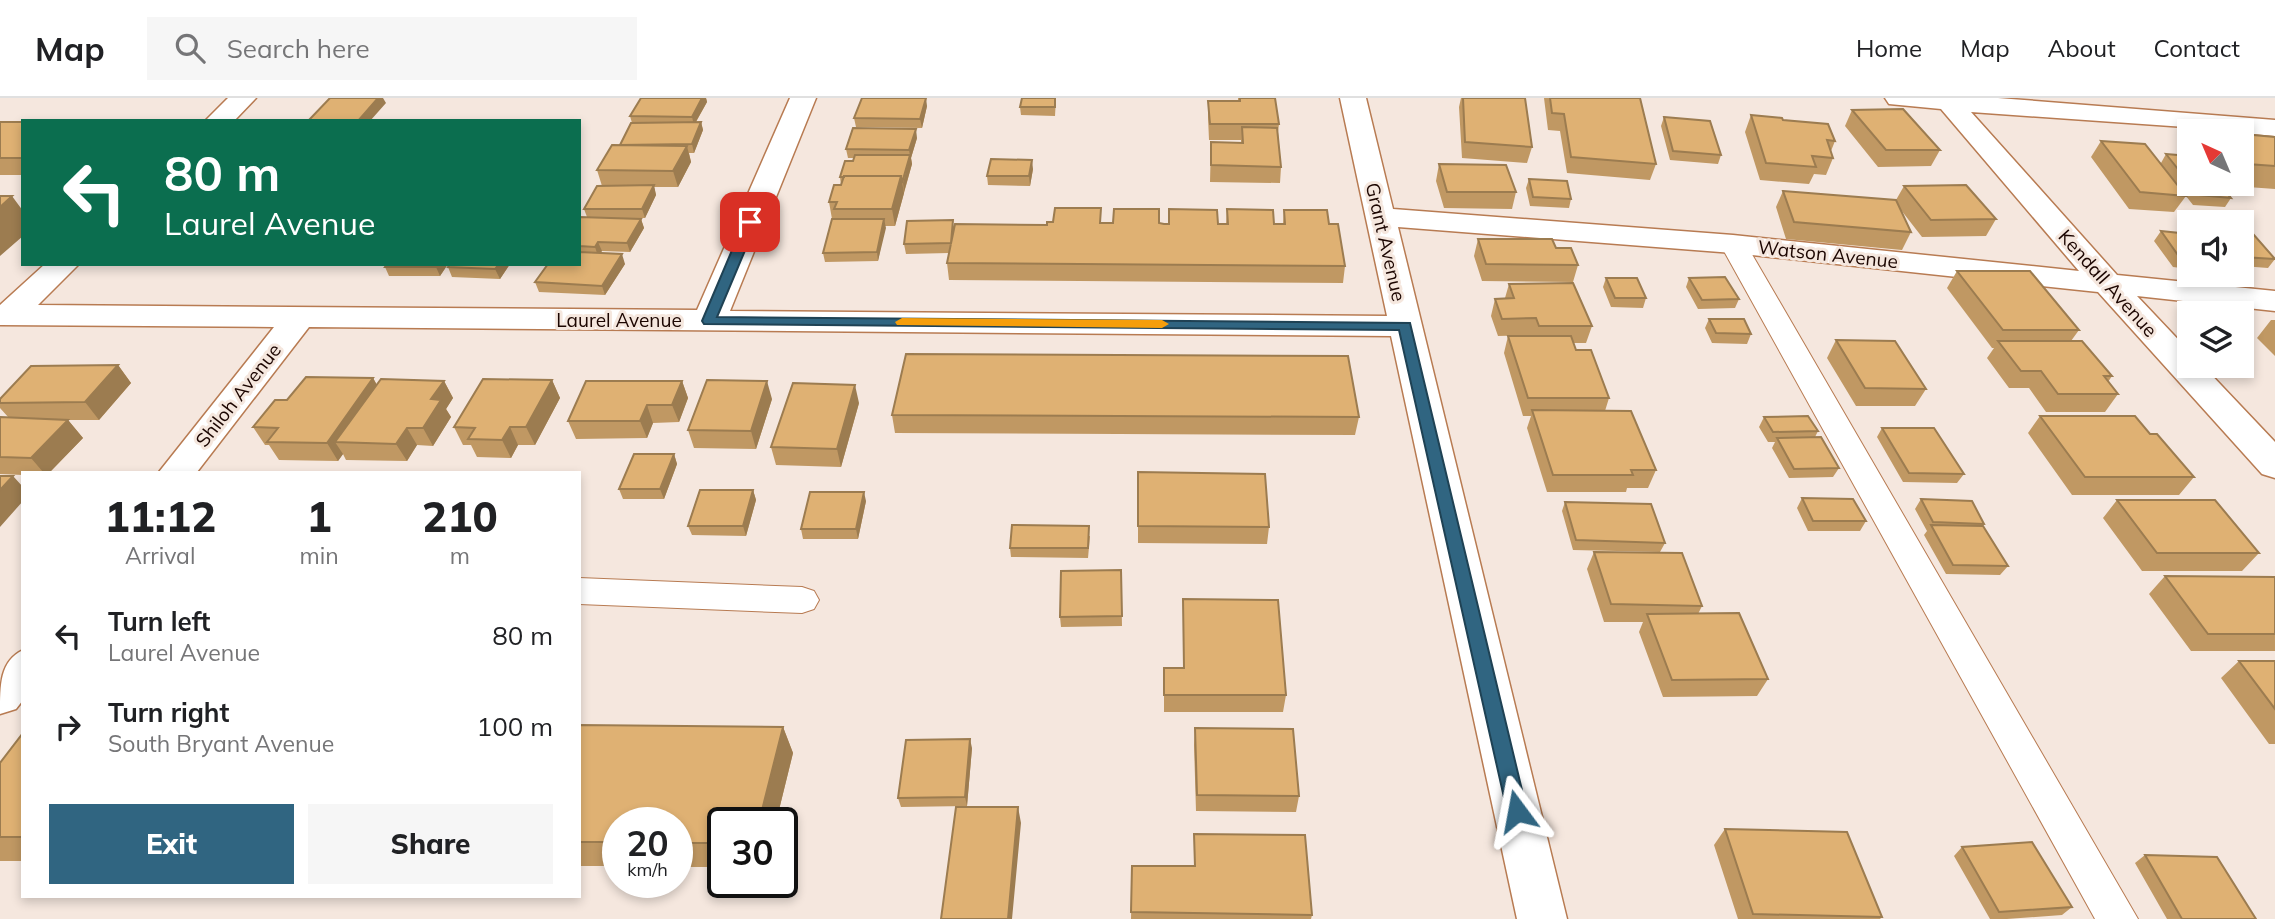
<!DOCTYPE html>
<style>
body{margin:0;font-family:Mulish,sans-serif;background:#f6f6f6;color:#202124;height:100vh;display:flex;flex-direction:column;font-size:26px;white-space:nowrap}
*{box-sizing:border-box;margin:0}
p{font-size:23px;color:#757577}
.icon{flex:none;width:38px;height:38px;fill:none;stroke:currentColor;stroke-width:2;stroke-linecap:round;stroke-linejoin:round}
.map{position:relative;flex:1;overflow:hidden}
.drawer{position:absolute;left:21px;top:373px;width:560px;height:427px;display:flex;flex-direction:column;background:#fff;border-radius:0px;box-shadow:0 4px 10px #0003}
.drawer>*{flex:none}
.hud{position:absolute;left:21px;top:21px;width:560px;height:147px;border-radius:0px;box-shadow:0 4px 10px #0003;background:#0b6e4f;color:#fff;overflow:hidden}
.needle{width:46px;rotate:316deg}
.controls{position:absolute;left:2177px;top:21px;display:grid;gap:14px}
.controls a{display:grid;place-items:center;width:77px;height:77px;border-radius:0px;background:#fff;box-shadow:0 4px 10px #0003;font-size:35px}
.speed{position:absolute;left:602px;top:709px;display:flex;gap:14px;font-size:35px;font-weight:700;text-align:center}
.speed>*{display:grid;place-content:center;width:91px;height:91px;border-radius:50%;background:#fff;box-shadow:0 4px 10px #0003;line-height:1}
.speed small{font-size:18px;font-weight:400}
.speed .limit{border:4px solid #111;border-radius:10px;background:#fff;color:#111}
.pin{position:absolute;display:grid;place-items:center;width:60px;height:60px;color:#fff;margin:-30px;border-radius:14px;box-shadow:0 4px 10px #0006}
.me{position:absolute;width:77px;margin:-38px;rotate:347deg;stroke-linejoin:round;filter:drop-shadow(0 0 5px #0008)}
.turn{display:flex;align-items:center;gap:24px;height:147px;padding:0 28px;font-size:32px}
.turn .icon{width:91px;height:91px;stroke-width:2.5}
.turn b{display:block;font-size:49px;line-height:60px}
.eta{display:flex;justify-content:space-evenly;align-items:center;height:119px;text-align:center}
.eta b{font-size:42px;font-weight:800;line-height:49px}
.action{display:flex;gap:14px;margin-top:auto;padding:14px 28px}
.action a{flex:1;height:80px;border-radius:0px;background:#306581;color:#fff;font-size:28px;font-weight:800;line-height:80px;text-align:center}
.action a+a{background:#f6f6f6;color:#202124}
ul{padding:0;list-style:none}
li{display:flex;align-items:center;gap:21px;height:91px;padding:0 28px}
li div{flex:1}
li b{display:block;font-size:26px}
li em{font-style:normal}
header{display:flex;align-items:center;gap:42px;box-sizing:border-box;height:98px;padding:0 35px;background:#fff;border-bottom:2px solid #e0e0e0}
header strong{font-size:33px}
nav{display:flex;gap:38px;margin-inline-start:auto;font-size:24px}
.search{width:490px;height:63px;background:#f6f6f6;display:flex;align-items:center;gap:18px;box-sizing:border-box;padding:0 24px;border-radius:0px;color:#757577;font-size:26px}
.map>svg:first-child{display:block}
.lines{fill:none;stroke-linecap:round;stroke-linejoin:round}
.service-casing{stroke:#b87b52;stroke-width:2}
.minor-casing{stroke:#b87b52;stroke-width:3}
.service{fill:#fff;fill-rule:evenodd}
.minor{fill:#fff;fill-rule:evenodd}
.wall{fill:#c09863}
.shaded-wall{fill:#9c7c50}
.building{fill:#dfb173;stroke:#9c7c50;stroke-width:2}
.route{fill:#306581;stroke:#1f4254;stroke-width:2}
.slow{fill:#f59e0b}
.labels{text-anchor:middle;stroke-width:6;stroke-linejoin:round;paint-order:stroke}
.street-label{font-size:19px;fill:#1b0500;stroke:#f5e7de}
</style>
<header>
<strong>Map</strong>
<div class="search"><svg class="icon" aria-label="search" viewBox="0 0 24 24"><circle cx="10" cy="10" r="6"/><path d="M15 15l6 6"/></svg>Search here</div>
<nav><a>Home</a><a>Map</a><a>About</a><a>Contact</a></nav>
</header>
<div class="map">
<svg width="2275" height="821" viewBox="0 0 2275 821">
<rect width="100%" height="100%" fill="#f5e7de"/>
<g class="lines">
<g class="service-casing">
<path id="service" d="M 1733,138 L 1742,141 L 1746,146 L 2138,821 L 2095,821 L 1720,146 L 1724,141 Z
M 579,480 L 802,489 L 814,493 L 819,502 L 814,511 L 802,515 L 579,506 Z"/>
</g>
<g class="minor-casing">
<path id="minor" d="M 228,0 L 256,0 L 234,23 L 205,23 Z
M 790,0 L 816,0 L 730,213 L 1387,218 L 1340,0 L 1366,0 L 1393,111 L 1733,137 L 2079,173 L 1941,11 L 1889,6 L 1885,0 L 1998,0 L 2275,22 L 2275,38 L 2242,35 L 2242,33 L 1971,14 L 2117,177 L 2275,193 L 2275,213 L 2137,198 L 2189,253 L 2189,268 L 2203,268 L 2275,344 L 2275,380 L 2262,376 L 2098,194 L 1733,155 L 1398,129 L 1567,821 L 1517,821 L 1391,238 L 309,229 L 197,374 L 159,374 L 274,229 L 0,227 L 0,207 L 45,166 L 79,166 L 38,207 L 697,212 Z
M 23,552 L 23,602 L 16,611 L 0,616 C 0,586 0,563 23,552 Z"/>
</g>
<use href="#service" class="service"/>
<use href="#minor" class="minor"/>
</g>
<path class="wall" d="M 641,0 L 706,0 L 707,4 L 696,24 L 701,24 L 703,32 L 694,55 L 689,55 L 691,64 L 678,89 L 654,89 L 656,97 L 645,120 L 612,120 L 641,121 L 644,130 L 630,154 L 602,153 L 600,155 L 625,166 L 605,197 L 539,194 L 535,184 L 579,166 L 579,119 L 587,119 L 584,111 L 602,88 L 597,72 L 620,47 L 632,25 L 630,18 Z
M 1056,0 L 1055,18 L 1021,17 L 1020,9 Z
M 1238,0 L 1275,0 L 1279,26 L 1278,34 L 1281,69 L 1280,85 L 1210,84 L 1211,44 L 1241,45 L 1241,42 L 1209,42 L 1208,19 L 1208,3 L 1238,3 Z
M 1461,0 L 1525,0 L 1532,49 L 1527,65 L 1462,60 L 1459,9 Z
M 1544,0 L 1640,0 L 1656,66 L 1650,82 L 1567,75 L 1560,33 L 1548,32 Z
M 927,8 L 922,30 L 856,29 L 854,20 Z
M 1852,12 L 1940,52 L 1931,68 L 1878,69 L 1845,28 Z
M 1751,17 L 1783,22 L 1835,43 L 1831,53 L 1833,60 L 1826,77 L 1814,76 L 1809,86 L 1760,82 L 1745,34 Z
M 1664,19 L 1721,57 L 1718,66 L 1670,62 L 1661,28 Z
M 0,24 L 23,24 L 23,77 L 0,77 Z
M 2242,36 L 2275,39 L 2275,91 L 2234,88 L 2235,89 L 2229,97 L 2231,100 L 2225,109 L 2193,107 L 2186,98 L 2174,114 L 2129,111 L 2091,59 L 2101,43 L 2161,65 L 2166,56 L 2189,86 L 2242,86 Z
M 917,40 L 911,60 L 912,66 L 895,128 L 885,128 L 878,163 L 825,164 L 823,155 L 837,121 L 832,121 L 829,104 L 841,87 L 840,79 L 853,63 L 854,60 L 848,60 L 846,51 Z
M 1439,66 L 1516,94 L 1512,111 L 1444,110 L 1436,83 Z
M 1033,71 L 1030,88 L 988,87 L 987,78 Z
M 1529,81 L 1571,101 L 1569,110 L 1530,108 L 1526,90 Z
M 1904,88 L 1996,121 L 1986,138 L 1922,139 L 1901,112 L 1911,134 L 1902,152 L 1786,141 L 1776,109 L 1783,93 L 1896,102 Z
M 1227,111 L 1274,126 L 1283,126 L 1284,112 L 1329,126 L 1345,168 L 1343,185 L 949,182 L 947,165 L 949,155 L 906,156 L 904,146 L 1047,127 L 1101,125 L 1226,126 Z
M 2242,129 L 2275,161 L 2268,170 L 2242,168 Z
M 2161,133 L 2189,136 L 2189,171 L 2173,169 L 2154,143 Z
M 1478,141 L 1556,150 L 1578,167 L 1573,184 L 1482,183 L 1474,158 Z
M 448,166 L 440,178 L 389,178 L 385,169 Z
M 450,166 L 510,166 L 500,181 L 452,179 L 448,169 Z
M 1957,173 L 2079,232 L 2071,243 L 2112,278 L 2108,284 L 2118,296 L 2105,314 L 2046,314 L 2029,290 L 2009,290 L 1987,260 L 1994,250 L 1992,250 L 1947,190 Z
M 1606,180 L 1646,200 L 1643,210 L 1611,209 L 1603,189 Z
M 1689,180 L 1739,201 L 1735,210 L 1698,211 L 1686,189 Z
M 1509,186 L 1592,228 L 1586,245 L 1573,245 L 1576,252 L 1609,300 L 1605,313 L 1656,372 L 1648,390 L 1627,390 L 1626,394 L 1547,394 L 1527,330 L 1531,318 L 1523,318 L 1504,255 L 1508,238 L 1531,238 L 1531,237 L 1498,238 L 1491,218 L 1495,201 L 1505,200 Z
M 1709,221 L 1751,236 L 1747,246 L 1712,245 L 1705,230 Z
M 2271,222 L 2275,222 L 2275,258 L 2257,240 Z
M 1836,242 L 1926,291 L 1915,308 L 1856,308 L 1827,260 Z
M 118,267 L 131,285 L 99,322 L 68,322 L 83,340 L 50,374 L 23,374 L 23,377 L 0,376 L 0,319 L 9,320 L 0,310 L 0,301 Z
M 373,280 L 377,287 L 444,283 L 453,300 L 446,311 L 451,319 L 433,348 L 417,347 L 407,363 L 346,362 L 343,356 L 338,363 L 279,362 L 269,347 L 265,347 L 253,329 L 287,302 Z
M 552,282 L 560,300 L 535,347 L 518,347 L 511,360 L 477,359 L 471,347 L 463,347 L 454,329 Z
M 682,283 L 688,300 L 679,324 L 653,325 L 647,340 L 576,341 L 568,323 Z
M 772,301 L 756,351 L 694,350 L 688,332 Z
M 859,305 L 841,369 L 776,367 L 771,349 Z
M 892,317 L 1359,319 L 1355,337 L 895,335 Z
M 2040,318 L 2150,336 L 2194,379 L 2179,397 L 2072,397 L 2028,335 Z
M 1764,319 L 1818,333 L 1815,339 L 1839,370 L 1833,379 L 1789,380 L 1772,350 L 1775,344 L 1768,344 L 1759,329 Z
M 1882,330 L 1964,376 L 1957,385 L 1903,384 L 1877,339 Z
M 674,356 L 677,366 L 664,401 L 623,401 L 619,391 Z
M 753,392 L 756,402 L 746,438 L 692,437 L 688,428 Z
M 1802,400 L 1866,423 L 1860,433 L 1808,433 L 1797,410 Z
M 1921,401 L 1984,426 L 1983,428 L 2008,468 L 2000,477 L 1946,476 L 1924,437 L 1927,433 L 1915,411 Z
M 2117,402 L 2259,455 L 2242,473 L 2142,473 L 2103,420 Z
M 866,403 L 858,441 L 803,441 L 801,431 Z
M 1565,404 L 1665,445 L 1660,454 L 1573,452 L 1562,413 Z
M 1138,428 L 1269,429 L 1267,446 L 1138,445 Z
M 1090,438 L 1088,460 L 1011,459 L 1010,450 Z
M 1594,454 L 1702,508 L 1698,516 L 1768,581 L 1757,598 L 1663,599 L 1639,534 L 1643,524 L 1604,524 L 1587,471 Z
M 1121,472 L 1122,528 L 1061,529 L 1060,519 Z
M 2165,478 L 2275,479 L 2275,553 L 2191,553 L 2149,496 Z
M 1183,501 L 1286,597 L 1283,614 L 1164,614 L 1164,570 L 1183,570 Z
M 2239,563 L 2275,563 L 2275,646 L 2269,646 L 2221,580 Z
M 579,627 L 783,629 L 793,655 L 776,724 L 723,724 L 723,769 L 677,769 L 677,724 L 618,724 L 618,768 L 579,768 Z
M 1195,630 L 1299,698 L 1296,714 L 1196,713 L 1194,647 Z
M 23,635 L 23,763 L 0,763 L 0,665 Z
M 972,650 L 967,708 L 901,709 L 898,700 Z
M 1725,731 L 1882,819 L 1880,821 L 1738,821 L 1714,747 Z
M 1194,736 L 1312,817 L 1311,821 L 1131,821 L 1132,768 L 1194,768 Z
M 1962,749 L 2072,809 L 2062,817 L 2007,821 L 1990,821 L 1954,758 Z
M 2145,757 L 2256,821 L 2167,821 L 2135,765 Z"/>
<path class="shaded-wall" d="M 378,0 L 383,0 L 386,5 L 370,23 L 358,23 Z
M 702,0 L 706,0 L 707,4 L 694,27 L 692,19 Z
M 926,0 L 927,8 L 922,30 L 920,21 Z
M 701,24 L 703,32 L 694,55 L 692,46 Z
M 916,31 L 917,40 L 911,60 L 912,66 L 904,94 L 903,85 L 910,58 L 909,52 Z
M 687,48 L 691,64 L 678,89 L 673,73 Z
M 1032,62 L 1033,71 L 1030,88 L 1029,78 Z
M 901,78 L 904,95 L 895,128 L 892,111 Z
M 654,87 L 656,97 L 645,120 L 642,111 Z
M 12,98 L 23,113 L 23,138 L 0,158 L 0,109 Z
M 641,121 L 644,130 L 630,154 L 627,145 Z
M 884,121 L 886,130 L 878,163 L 877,154 Z
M 598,144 L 602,153 L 598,158 L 595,149 Z
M 622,156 L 625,166 L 605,197 L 602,188 Z
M 437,166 L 448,166 L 440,178 L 436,169 Z
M 499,166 L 510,166 L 500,181 L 495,171 Z
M 118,267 L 131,285 L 99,322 L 85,304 Z
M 373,280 L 383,298 L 335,344 L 343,356 L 338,363 L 327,345 Z
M 552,282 L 560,300 L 535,347 L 526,329 Z
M 444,283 L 453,300 L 446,311 L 451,319 L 433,348 L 423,330 L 431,301 Z
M 682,283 L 688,300 L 679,324 L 672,307 Z
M 767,283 L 772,301 L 756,351 L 751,333 Z
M 855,287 L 859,305 L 841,369 L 837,351 Z
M 647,307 L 653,325 L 647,340 L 640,323 Z
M 68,322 L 83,340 L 50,374 L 43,374 L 31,360 Z
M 510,329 L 518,347 L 511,360 L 502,342 Z
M 407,330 L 417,347 L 407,363 L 396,346 Z
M 674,356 L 677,366 L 664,401 L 660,391 Z
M 13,378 L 23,389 L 23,403 L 0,429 L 0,392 Z
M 753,392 L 756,402 L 746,438 L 743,428 Z
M 864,394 L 866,403 L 858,441 L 856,431 Z
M 783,629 L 793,655 L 776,724 L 759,724 Z
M 970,641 L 972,650 L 967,708 L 965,699 Z
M 1018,709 L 1021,725 L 1012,821 L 1008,821 Z"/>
<path class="building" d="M 330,0 L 378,0 L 358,23 L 308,23 Z
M 641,0 L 702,0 L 692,19 L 630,18 Z
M 862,0 L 926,0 L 920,21 L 854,20 Z
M 1022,0 L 1055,0 L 1055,9 L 1020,9 Z
M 1240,0 L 1275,0 L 1279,26 L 1210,26 L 1208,3 L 1240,3 Z
M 1463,0 L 1525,0 L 1532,49 L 1465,44 Z
M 1550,0 L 1640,0 L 1656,66 L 1571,59 L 1564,16 L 1552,15 Z
M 1903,11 L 1940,52 L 1886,52 L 1852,12 Z
M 1751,17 L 1782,20 L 1783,22 L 1828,26 L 1835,43 L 1827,42 L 1833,60 L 1812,58 L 1816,69 L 1766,65 Z
M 1664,19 L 1710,23 L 1721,57 L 1673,53 Z
M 0,24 L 23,24 L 23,60 L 0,60 Z
M 701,24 L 692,46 L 620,47 L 631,25 Z
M 1242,29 L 1277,30 L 1281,69 L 1211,67 L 1211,44 L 1243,45 Z
M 853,30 L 916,31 L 909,52 L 846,51 Z
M 2242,36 L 2275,39 L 2275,68 L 2247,66 L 2242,60 Z
M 2101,43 L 2145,46 L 2186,98 L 2140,94 Z
M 612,47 L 687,48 L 673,73 L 597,72 Z
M 2166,56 L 2189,58 L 2189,85 Z
M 855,57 L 910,57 L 902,85 L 901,78 L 844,78 L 844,79 L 840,79 L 845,63 L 853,63 Z
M 991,61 L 1032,62 L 1029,78 L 987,78 Z
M 1439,66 L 1506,67 L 1516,94 L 1447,94 Z
M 844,78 L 901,78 L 892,111 L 834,111 L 837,104 L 829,104 L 834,87 L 841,87 Z
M 1529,81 L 1567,83 L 1571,101 L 1533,99 Z
M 2190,86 L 2232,86 L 2235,89 L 2221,88 L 2231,100 L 2199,97 Z
M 654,87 L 642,111 L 584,111 L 597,88 Z
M 1966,87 L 1996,121 L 1931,122 L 1904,88 Z
M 1783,93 L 1896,102 L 1911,134 L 1794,124 Z
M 0,98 L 12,98 L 0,109 Z
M 1055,110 L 1101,110 L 1100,125 L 1113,125 L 1114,111 L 1159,111 L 1159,125 L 1164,126 L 1169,126 L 1169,111 L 1217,112 L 1218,126 L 1228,126 L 1227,111 L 1273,112 L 1274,126 L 1285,126 L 1284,112 L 1327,112 L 1329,126 L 1338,126 L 1345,168 L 947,165 L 955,126 L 1047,127 L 1047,124 L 1053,124 Z
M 579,119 L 641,121 L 627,145 L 598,144 L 595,149 L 579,148 Z
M 832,121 L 884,121 L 877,154 L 823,155 Z
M 953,122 L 951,145 L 904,146 L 907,123 Z
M 2242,129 L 2247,129 L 2275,161 L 2242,159 Z
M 2161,133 L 2189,136 L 2189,161 L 2180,160 Z
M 1478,141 L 1552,141 L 1556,150 L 1571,150 L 1578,167 L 1486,166 Z
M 579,154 L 622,156 L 602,188 L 535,184 L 548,166 L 579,166 Z
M 387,166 L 437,166 L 436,169 L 385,169 Z
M 450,166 L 499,166 L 495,171 L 448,169 Z
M 1957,173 L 2030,173 L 2079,232 L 2003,232 Z
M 1725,179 L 1739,201 L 1702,202 L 1689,180 Z
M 1606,180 L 1637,180 L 1646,200 L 1615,200 Z
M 1573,185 L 1592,228 L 1539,228 L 1536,220 L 1502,221 L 1495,201 L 1514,200 L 1509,186 Z
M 1709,221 L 1744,221 L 1751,236 L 1716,235 Z
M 1508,238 L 1571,238 L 1576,252 L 1591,252 L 1609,300 L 1528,300 Z
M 1836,242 L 1895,243 L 1926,291 L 1865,290 Z
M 1998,243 L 2082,243 L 2112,278 L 2104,278 L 2118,296 L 2058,296 L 2041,273 L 2021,273 Z
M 906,256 L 1348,258 L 1359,319 L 892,317 Z
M 118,267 L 85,304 L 0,305 L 0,301 L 31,268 Z
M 306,279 L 373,280 L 327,345 L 267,344 L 278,330 L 253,329 L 275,302 L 287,302 Z
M 381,281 L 444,283 L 431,301 L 441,302 L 423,330 L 407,330 L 396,346 L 335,344 Z
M 483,281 L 552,282 L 526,329 L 510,329 L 502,342 L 468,341 L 475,330 L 454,329 Z
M 707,282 L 767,283 L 751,333 L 688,332 Z
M 586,283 L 682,283 L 672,307 L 647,307 L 640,323 L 568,323 Z
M 793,285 L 855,287 L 837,351 L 771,349 Z
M 1532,312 L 1631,313 L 1656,372 L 1631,372 L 1633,377 L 1553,377 Z
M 1808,318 L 1818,333 L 1773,334 L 1764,319 Z
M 2040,318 L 2135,318 L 2150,336 L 2157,336 L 2194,379 L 2085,379 Z
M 0,319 L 68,322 L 31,360 L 0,359 Z
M 1882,330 L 1934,330 L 1964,376 L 1909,375 Z
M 1821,339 L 1839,370 L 1794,371 L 1777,340 Z
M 634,356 L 674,356 L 660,391 L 619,391 Z
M 1138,374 L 1265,376 L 1269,429 L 1138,428 Z
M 0,378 L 13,378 L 0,392 Z
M 700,392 L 753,392 L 743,428 L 688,428 Z
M 810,394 L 864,394 L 856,431 L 801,431 Z
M 1802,400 L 1853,401 L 1866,423 L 1813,423 Z
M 1921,401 L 1972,403 L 1984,426 L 1933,424 Z
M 2117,402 L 2215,402 L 2259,455 L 2157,455 Z
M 1565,404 L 1651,406 L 1665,445 L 1576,442 Z
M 1012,427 L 1089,428 L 1088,450 L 1010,450 Z
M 1931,427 L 1983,428 L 2008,468 L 1953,467 Z
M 1594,454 L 1682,455 L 1702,508 L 1611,506 Z
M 1121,472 L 1122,518 L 1060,519 L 1061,473 Z
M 2165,478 L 2275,479 L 2275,536 L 2208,536 Z
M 1183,501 L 1278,502 L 1286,597 L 1164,597 L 1164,570 L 1184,570 Z
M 1739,515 L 1768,581 L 1672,582 L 1647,516 Z
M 2239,563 L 2275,563 L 2275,611 Z
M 579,627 L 783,629 L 759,724 L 723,724 L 723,745 L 677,745 L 677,724 L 618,724 L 618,744 L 579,744 Z
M 1195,630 L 1293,631 L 1299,698 L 1197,697 Z
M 23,635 L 23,739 L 0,739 L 0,665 Z
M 970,641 L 965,699 L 898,700 L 906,642 Z
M 956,709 L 1018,709 L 1008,821 L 941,821 Z
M 1725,731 L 1847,734 L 1882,819 L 1753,816 Z
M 1194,736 L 1305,737 L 1312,817 L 1131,814 L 1132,768 L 1195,768 Z
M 2032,744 L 2072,809 L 1999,814 L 1962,749 Z
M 2145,757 L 2217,759 L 2256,821 L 2182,821 Z"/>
<path class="route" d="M 750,120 L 757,124 L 717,219 L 1410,225 L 1527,713 L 1524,719 L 1517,722 L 1510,719 L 1507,713 L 1399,232 L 704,226 L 702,223 L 744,124 Z"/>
<path class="slow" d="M 902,220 L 1162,222 L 1169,226 L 1162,230 L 897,227 L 895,224 Z"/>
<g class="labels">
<g class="street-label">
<text transform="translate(1386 144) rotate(77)" y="7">Grant Avenue</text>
<text transform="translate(1828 156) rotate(6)" y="7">Watson Avenue</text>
<text transform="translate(2108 185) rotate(48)" y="7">Kendall Avenue</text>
<text x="619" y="229">Laurel Avenue</text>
<text transform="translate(238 297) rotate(-52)" y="7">Shiloh Avenue</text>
</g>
</g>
</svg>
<div class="controls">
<a><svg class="needle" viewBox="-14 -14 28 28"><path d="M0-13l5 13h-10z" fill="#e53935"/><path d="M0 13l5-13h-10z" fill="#757577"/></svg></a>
<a><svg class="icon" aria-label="sound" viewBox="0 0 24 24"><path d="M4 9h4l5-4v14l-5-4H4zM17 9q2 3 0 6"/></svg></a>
<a><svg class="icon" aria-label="layers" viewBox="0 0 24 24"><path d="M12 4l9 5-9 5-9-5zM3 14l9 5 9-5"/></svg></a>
</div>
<div class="speed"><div>20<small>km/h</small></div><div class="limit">30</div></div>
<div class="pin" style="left:750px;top:124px;background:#d93025"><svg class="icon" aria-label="arrive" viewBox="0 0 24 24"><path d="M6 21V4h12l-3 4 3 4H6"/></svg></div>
<svg class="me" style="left:1517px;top:713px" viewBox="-20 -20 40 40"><path d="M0-17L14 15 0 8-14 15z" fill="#306581" stroke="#fff" stroke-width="4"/></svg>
<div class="hud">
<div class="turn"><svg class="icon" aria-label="left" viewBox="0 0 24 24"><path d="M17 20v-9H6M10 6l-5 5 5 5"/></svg><div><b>80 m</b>Laurel Avenue</div></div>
</div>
<section class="drawer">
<div class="eta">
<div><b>11:12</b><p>Arrival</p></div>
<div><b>1</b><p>min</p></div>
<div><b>210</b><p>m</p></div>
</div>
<ul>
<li><svg class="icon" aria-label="left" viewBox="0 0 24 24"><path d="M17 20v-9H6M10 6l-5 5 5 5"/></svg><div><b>Turn left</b><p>Laurel Avenue</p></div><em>80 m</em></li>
<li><svg class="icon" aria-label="right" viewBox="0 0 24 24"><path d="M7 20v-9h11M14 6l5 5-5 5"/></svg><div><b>Turn right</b><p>South Bryant Avenue</p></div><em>100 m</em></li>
</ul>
<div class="action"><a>Exit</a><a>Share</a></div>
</section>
</div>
